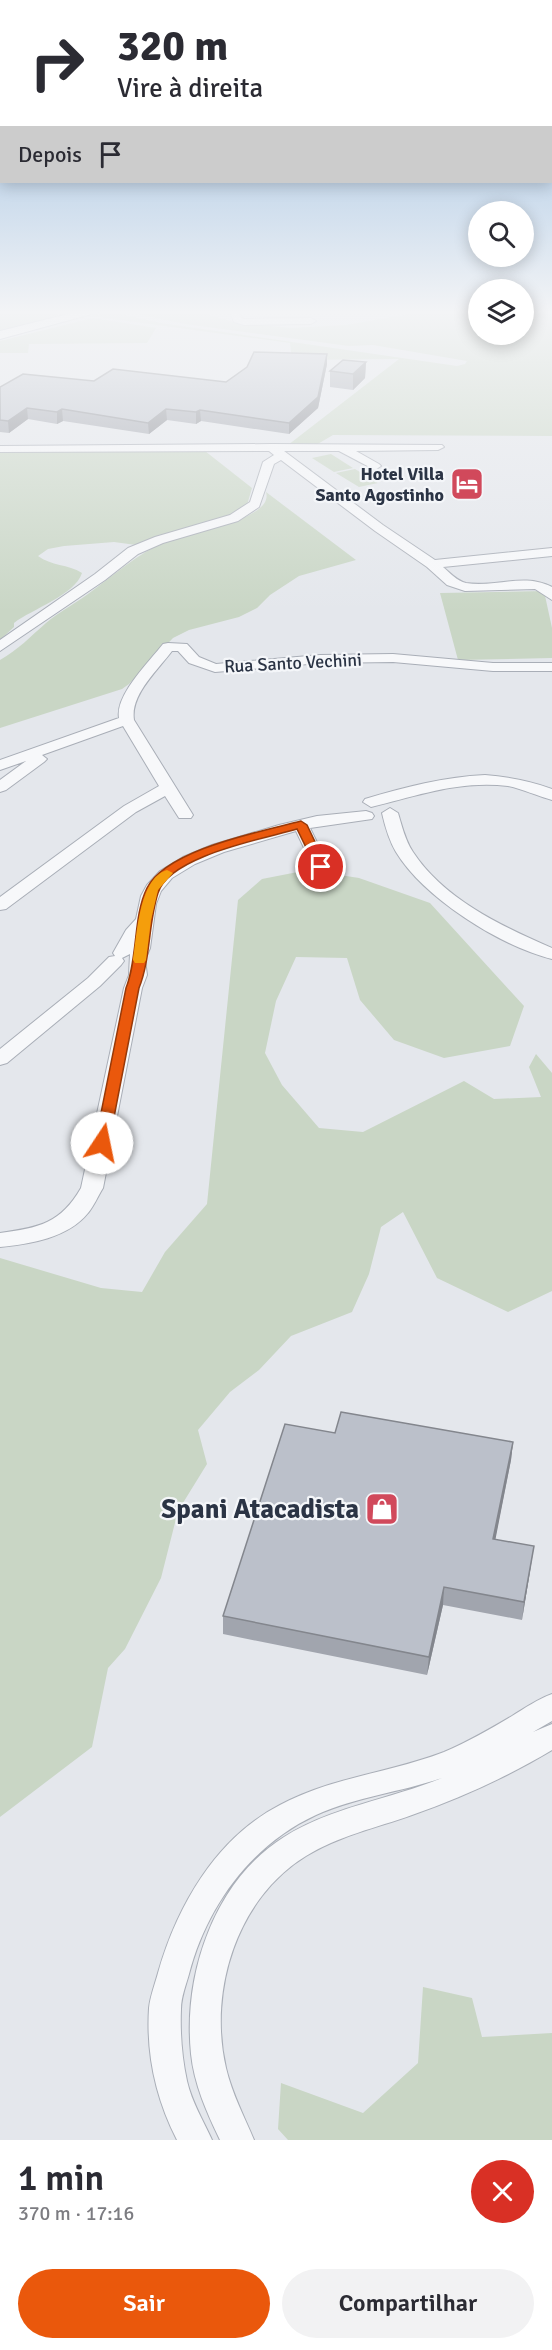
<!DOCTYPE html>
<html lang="pt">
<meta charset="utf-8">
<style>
body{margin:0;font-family:Signika,sans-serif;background:#f2f2f3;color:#2b2b33;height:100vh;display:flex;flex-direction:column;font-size:22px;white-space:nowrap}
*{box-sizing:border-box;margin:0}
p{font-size:20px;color:#7c7c81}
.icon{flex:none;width:33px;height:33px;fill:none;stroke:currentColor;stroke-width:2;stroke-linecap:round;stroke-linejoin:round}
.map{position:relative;height:2140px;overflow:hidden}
.side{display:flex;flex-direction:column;background:#fff;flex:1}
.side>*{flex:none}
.hud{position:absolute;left:0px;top:0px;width:552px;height:183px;box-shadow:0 3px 15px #0003;background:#fff;color:#2b2b33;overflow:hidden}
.fabs{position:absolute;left:468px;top:201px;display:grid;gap:12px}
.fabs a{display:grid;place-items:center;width:66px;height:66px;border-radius:50%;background:#fff;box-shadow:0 3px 15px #0003;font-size:30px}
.pin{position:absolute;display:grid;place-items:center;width:51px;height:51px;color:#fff;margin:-26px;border:3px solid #fff;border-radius:50%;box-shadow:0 2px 6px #0007}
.me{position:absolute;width:66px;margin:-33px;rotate:11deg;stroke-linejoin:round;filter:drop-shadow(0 0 4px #0008)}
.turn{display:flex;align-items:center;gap:21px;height:126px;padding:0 18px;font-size:27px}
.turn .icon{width:78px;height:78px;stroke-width:2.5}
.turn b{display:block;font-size:42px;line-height:51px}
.then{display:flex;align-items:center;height:57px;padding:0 18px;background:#0003;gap:12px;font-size:22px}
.round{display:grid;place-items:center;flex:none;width:63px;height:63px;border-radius:32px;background:#f2f2f3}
.headline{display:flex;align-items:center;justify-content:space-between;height:102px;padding:0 18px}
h1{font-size:36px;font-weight:600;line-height:45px}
.action{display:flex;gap:12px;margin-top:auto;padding:12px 18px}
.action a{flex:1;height:69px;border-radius:36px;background:#ea580c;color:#fff;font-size:24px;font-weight:600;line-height:69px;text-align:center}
.action a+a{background:#f2f2f3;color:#2b2b33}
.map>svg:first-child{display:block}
.green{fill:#c9d6c5}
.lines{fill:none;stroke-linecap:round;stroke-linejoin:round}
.minor-casing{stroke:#a9aeb7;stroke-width:2}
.major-casing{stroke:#a3abb8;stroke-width:2}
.minor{fill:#f7f8fa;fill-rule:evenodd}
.major{fill:#fff;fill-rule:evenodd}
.wall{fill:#a1a5ae}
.shaded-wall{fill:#83868d}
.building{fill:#bbc0ca;stroke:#83868d;stroke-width:1.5}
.route{fill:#ea580c;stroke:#983908;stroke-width:1.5}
.slow{fill:#f59e0b}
.labels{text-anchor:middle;stroke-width:4.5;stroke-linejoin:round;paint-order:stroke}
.far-poi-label{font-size:18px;font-weight:bold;fill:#2b3445;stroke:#f4f6f9;text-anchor:end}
.far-street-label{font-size:18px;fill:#2b3445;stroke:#f4f6f9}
.near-poi-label{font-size:27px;font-weight:bold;fill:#2b3445;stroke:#f4f6f9;text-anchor:end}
</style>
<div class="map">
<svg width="552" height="2140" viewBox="0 0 552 2140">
<rect width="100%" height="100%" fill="#e4e7ec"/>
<path class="green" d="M 0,312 L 54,312 L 58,317 L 0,330 Z
M 112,312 L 161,323 L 457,366 L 465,364 L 467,361 L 373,345 L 349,346 L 185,324 L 128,312 L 200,312 L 233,322 L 291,328 L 346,325 L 420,312 L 478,312 L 478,334 L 524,334 L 524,312 L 552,312 L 552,436 L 333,435 L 316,445 L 288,445 L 399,359 L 292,360 L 290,343 L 91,316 Z
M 93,318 L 156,328 L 147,343 L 29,344 L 28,353 L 0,353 L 0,341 Z
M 205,451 L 252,488 L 247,505 L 231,515 L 174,531 L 136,545 L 114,542 L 64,546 L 48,549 L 38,556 C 51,566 68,564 82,573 C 75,595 32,609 14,623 L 14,627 L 0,640 L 0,452 Z
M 331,454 L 353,468 L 334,472 L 312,458 Z
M 355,469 L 378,483 L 359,487 L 336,473 Z
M 266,492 L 356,560 L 299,576 L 270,595 L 257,608 L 239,617 L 189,630 L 173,638 L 129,684 L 122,689 L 0,728 L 0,660 C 18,650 31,636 46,623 C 59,612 74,604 88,594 C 113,576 138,553 167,541 C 186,533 275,520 266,492 Z
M 544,591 L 552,628 L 552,658 L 458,660 L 440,593 Z
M 308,870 L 359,878 L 430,903 L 524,1006 L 510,1046 L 444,1058 L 394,1040 L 360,1000 L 347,958 L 296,957 L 276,1001 L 265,1053 L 282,1085 L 319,1128 L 363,1132 L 464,1081 L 494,1099 L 541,1097 L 529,1067 L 536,1054 L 552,1073 L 552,1291 L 508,1312 L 437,1278 L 403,1212 L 381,1227 L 369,1274 L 352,1312 L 291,1336 L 259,1370 L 230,1392 L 198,1430 L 207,1464 L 178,1511 L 161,1578 L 125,1649 L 108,1668 L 92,1747 L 0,1817 L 0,1258 L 101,1288 L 142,1292 L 165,1252 L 207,1204 L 238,900 L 262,879 Z
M 423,1987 L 472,1998 L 482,2037 L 552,2033 L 552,2140 L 288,2140 L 278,2129 L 281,2083 L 363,2113 L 418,2063 Z"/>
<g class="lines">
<g class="minor-casing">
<path id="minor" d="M 230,312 L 240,312 L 241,318 L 244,319 L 311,318 L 316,321 L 311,324 L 244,325 L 234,322 Z
M 271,444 L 442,445 L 444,447 L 438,450 L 356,451 L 379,464 L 381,466 L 375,470 L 339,451 L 284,451 L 383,525 L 435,560 L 552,548 L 552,556 L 443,567 C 450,573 457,581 466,583 C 495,588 524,572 552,587 L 552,600 L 535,589 L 465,591 L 447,585 L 427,567 L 375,531 L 281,460 L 274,464 L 259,507 L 238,521 L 163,543 L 138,554 L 105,580 L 0,651 L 0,640 L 95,574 L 128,548 L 155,537 L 230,515 L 250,502 L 263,462 L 274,455 L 269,451 L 0,452 L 0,446 Z
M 168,643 L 187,644 L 199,657 L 216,664 L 320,655 L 393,654 L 493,663 L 552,663 L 552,671 L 493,671 L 393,662 L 320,663 L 215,672 L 189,663 L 178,651 L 172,651 C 157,671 130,695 134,720 L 193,815 L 191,818 L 179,818 L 165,796 L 136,812 L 6,909 L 0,910 L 0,897 L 124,806 L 159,786 L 123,726 L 42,755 L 47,759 L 44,762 L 6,790 L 0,792 L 0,780 L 26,761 L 0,770 L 0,760 L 119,718 C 115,695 149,662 163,644 Z
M 485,775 C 509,777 530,781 552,789 L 552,800 C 537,796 523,789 508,786 C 460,780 416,796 371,807 L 363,802 L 365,799 C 405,787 444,777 485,775 Z
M 390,808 L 398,813 C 402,826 405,840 413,852 C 444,899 501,926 552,948 L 552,959 C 500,946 424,898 396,852 C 389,840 385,826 382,813 Z
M 366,811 L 372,813 L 374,816 L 372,819 L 310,828 L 329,867 L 327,871 L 315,871 L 296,831 L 224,852 L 195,864 L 172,878 L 161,891 L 156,904 L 150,948 L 145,960 L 147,975 L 142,988 L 103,1188 C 98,1196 94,1206 88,1213 C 68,1238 30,1244 0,1247 L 0,1233 C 39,1228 61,1223 81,1188 L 124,988 L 129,975 L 130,954 L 122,958 L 124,961 L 121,965 L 100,986 L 7,1063 L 0,1065 L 0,1049 L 88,978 L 109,957 L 115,956 L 113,953 L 126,930 L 136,919 L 141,896 L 147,885 L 160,871 L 183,857 L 212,845 L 279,825 L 317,816 Z
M 552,1694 L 552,1721 L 533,1732 L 552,1724 L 552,1750 C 507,1777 461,1798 412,1815 C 376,1828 338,1836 306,1856 C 237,1898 208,1991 226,2068 C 232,2094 244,2116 254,2140 L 220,2140 C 207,2113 194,2084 191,2054 C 183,1974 214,1881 284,1837 C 331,1807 391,1799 442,1778 C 401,1792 356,1797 316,1815 C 251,1845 207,1906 189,1974 C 186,1985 181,1997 181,2009 C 180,2033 182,2058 187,2081 C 192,2103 203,2120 212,2140 L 177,2140 C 156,2099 146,2055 149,2008 C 150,1997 155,1984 158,1973 C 177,1906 216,1838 280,1805 C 332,1777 390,1773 444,1752 C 468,1742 490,1729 512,1716 C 525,1708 538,1699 552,1694 Z"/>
</g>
<g class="major-casing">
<path id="major" d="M 76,312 L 99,312 L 0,339 L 0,331 Z"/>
</g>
<use href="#minor" class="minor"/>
<use href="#major" class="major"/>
</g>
<path class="wall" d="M 327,354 L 327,364 L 318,408 L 289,434 L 201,421 L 196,424 L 167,420 L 149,434 L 63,421 L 57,424 L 28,419 L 9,433 L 0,432 L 0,387 L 94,381 L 226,382 L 247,367 Z
M 366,362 L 365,378 L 353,390 L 330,387 L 330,371 Z
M 335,1433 L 513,1442 L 511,1460 L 495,1539 L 531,1565 L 522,1620 L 443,1605 L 427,1675 L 223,1634 L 223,1616 Z"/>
<path class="shaded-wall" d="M 327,354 L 327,364 L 318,408 L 289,434 L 289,423 Z
M 366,362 L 365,378 L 353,390 L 353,374 Z
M 27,408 L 28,419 L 9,433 L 8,421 Z
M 62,409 L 63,421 L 57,424 L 57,412 Z
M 166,409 L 167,420 L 149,434 L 148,423 Z
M 200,410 L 201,421 L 196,424 L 196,412 Z
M 513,1442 L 511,1460 L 492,1557 L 493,1539 Z
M 534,1546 L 531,1565 L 522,1620 L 524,1602 Z
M 444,1587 L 443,1605 L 427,1675 L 429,1657 Z"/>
<path class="building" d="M 254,352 L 327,354 L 318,397 L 289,423 L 200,410 L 196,412 L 166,409 L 148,423 L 62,409 L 57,412 L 27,408 L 8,421 L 0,420 L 0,387 L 23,374 L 94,381 L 113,369 L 226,382 L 247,367 Z
M 343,360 L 366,362 L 353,374 L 330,371 Z
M 341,1412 L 513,1442 L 493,1539 L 534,1546 L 524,1602 L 444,1587 L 429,1657 L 223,1616 L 285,1424 L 335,1433 Z"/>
<linearGradient id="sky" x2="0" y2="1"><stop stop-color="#8bb4dd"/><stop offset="0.51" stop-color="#f3f4f6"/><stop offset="1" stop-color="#f3f4f6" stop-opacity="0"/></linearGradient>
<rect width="552" height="612" fill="url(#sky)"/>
<path class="route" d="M 301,821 L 307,825 L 327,867 L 325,870 L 317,870 L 297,829 C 263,839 169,856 158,893 C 148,924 151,958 139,988 L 109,1143 L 102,1147 L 97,1146 L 95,1143 L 126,988 C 138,958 133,916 147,888 C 167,849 260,832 301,821 Z"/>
<path class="slow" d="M 167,870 L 173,873 L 158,890 L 151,920 L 146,960 L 144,963 L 135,963 L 133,960 C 137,936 139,878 167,870 Z"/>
<defs>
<g id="hotel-square" transform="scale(1.725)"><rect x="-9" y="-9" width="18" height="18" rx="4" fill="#d1495b" stroke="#f4f6f9"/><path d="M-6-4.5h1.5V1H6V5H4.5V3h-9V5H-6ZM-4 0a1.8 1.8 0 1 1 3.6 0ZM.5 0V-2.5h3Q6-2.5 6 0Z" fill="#fff"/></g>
<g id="shop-square" transform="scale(1.725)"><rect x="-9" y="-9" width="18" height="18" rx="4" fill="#d1495b" stroke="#f4f6f9"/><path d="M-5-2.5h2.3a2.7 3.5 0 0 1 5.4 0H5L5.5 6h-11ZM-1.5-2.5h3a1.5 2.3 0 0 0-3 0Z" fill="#fff"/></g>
</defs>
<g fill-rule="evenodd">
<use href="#hotel-square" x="467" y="484"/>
<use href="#shop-square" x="382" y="1509"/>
</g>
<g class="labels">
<g class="far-poi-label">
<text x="444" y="480">Hotel Villa<tspan x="444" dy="21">Santo Agostinho</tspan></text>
</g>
<g class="far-street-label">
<text transform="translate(293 663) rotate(-3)" y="6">Rua Santo Vechini</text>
</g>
<g class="near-poi-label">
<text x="359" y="1518">Spani Atacadista</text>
</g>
</g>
</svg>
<div class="fabs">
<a><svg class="icon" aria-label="search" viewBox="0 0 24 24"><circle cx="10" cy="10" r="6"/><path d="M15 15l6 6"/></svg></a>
<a><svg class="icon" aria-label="layers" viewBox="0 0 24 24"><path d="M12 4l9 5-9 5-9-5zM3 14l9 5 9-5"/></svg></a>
</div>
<div class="pin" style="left:321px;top:867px;background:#d93025"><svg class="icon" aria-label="arrive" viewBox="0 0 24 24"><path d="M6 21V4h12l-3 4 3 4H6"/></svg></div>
<svg class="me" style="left:102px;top:1143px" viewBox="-20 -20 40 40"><circle r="19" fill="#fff"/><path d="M0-13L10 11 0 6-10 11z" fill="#ea580c"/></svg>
<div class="hud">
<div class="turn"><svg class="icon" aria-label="right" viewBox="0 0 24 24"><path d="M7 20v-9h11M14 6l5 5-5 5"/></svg><div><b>320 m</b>Vire à direita</div></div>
<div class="then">Depois<svg class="icon" aria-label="arrive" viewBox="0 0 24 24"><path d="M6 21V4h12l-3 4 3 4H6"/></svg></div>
</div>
</div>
<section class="side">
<div class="headline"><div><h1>1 min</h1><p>370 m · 17:16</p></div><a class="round" style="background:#d93025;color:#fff"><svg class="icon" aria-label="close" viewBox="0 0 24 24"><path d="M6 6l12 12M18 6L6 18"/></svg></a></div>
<div class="action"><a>Sair</a><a>Compartilhar</a></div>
</section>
